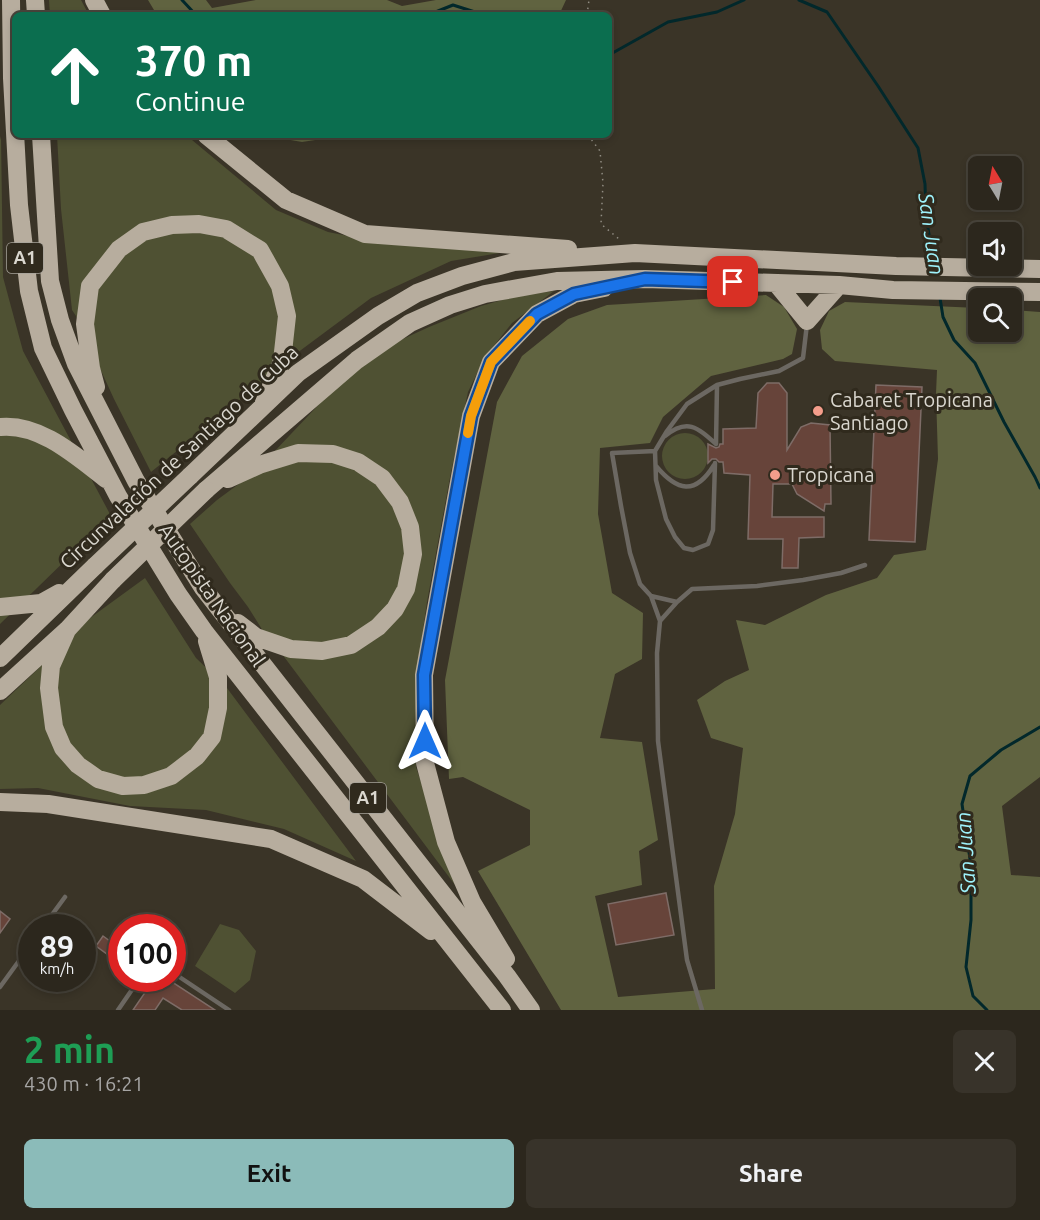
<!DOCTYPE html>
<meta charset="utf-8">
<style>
body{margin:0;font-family:Ubuntu,sans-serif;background:#38332a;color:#f1f3f6;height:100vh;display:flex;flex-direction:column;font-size:22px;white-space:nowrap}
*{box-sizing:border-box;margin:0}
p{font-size:20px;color:#a6a5a4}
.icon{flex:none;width:33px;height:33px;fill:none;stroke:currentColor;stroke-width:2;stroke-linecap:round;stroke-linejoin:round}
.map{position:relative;height:1010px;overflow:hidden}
.panel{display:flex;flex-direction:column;background:#2c271d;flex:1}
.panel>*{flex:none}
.top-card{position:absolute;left:12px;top:12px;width:600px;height:126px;border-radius:9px;box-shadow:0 3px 9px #0003,0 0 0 2px #48443b;background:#0b6e4f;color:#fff;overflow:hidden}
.needle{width:39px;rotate:350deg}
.controls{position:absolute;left:968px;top:156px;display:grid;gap:12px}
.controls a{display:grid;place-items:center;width:54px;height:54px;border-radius:9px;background:#2c271d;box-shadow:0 3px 9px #0003,0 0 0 2px #48443b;font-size:30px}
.speed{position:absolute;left:18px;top:914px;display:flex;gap:12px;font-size:30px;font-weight:700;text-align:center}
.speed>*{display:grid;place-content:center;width:78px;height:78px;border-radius:50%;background:#2c271d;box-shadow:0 3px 9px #0003,0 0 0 2px #48443b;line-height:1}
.speed small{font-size:15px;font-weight:400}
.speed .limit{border:9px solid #d22;background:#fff;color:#111}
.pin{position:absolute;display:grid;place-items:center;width:51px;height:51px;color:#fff;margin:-26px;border-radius:12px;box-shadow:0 3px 9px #0006}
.me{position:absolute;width:66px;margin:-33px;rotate:0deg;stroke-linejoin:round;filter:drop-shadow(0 0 4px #0008)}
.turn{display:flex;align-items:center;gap:21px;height:126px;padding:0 24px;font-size:27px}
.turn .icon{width:78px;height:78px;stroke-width:2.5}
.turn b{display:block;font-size:42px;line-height:51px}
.round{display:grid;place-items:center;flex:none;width:63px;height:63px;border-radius:9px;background:#38332a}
.headline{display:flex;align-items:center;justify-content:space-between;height:102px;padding:0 24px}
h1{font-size:36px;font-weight:600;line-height:45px;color:#1e9e55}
.button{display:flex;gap:12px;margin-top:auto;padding:12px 24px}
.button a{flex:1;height:69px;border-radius:9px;background:#8bbbb9;color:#111;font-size:24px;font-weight:600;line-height:69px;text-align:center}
.button a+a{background:#38332a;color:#f1f3f6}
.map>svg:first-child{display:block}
.green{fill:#4f5133}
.forest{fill:#606340}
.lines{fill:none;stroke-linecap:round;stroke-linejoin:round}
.stream{stroke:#02282b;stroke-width:3}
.building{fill:#67443a;stroke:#7e6c67;stroke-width:1.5}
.path{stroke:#918d83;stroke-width:1.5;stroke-dasharray:1.5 4.5;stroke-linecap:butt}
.lane{stroke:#6c6862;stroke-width:4.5}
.highway{stroke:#b7ad9e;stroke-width:18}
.highway-bridge{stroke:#b7ad9e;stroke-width:18}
.route-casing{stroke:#114b97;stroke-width:15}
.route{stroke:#1a73e8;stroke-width:10}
.slow{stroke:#f59e0b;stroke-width:10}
.poi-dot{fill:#f49d8b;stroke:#302a1d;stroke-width:2}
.labels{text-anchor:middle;stroke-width:6;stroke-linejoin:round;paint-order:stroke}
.shield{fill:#302a1d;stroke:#a7a39a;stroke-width:1.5}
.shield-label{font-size:18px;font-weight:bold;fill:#dad7cf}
.poi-label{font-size:20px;fill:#dad7cf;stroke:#302a1d;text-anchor:start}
.street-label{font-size:20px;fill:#dad7cf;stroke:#302a1d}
.water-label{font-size:21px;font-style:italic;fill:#9ef2fb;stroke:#302a1d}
</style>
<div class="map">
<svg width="1040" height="1010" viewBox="0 0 1040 1010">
<rect width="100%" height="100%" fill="#3a3427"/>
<path class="green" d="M 49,0 L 81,0 L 89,15 L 50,15 Z
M 57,135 L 186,135 L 276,210 L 328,232 L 379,242 L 512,251 L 451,261 L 371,298 L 297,353 L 151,472 L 114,399 L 76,316 L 72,310 L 61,209 Z
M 1,136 L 3,277 L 23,351 L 111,516 L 0,624 L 0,140 Z
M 554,291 L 512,323 L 485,357 L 468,392 L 451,472 L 427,602 L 416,678 L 416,767 L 455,885 L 276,646 L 263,631 L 248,607 L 230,583 L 190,524 L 217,500 L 255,472 L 325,398 L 358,368 L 392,344 L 429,327 L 481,306 L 516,296 Z
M662 456a23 23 0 1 1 46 0a23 23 0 1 1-46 0Z
M 145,578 L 196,658 L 227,688 L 356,861 L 284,829 L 206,810 L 130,806 L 38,788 L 0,789 L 0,705 L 38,669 L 75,629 Z
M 220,924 L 239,930 L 256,951 L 250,980 L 235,993 L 195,966 Z"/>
<path class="forest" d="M 148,0 L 206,0 L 212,8 L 256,0 L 387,0 L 402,6 L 436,0 L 566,0 L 559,15 L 157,15 Z
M 262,135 L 348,135 L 302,142 Z
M 766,295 L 784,307 L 797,329 L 792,354 L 783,359 L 711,376 L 663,417 L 650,443 L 600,448 L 598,514 L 612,593 L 643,613 L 642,659 L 615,674 L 600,738 L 642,742 L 658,840 L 639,851 L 642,885 L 595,896 L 618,997 L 715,989 L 714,886 L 735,814 L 743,748 L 711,738 L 697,700 L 725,681 L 749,670 L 736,620 L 765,625 L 826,595 L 877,578 L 894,555 L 926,550 L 938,459 L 936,394 L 937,370 L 835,361 L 822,349 L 820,330 L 829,311 L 845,302 L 978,308 L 978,332 L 1011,332 L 1011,310 L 1040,312 L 1040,777 L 1002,806 L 1011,875 L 1040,877 L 1040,1010 L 561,1010 L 478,871 L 530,845 L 530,810 L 463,777 L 449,779 L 445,680 L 497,402 L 522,356 L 568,319 L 607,305 Z"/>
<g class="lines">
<path class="stream" d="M 182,0 L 196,15
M 799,0 L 827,12 L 878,86 L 918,148 L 925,184 L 926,216 L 933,259
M 428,15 L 453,5 L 475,12 L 478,15
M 609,55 L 668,22 L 717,12 L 744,0
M 940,298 L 943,317 L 954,340 L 975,363 L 1004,422 L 1035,477 L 1040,488
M 987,1010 L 973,996 L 966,967 L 971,920 L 971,895 L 970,859 L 962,804 L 970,776 L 1001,750 L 1040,727"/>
</g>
<path class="building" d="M 767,383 L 779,383 L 787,393 L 787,450 L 801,427 L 811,423 L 830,425 L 831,504 L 825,504 L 824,511 L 797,494 L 792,484 L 773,484 L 772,517 L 824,517 L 824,537 L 799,538 L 798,568 L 782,568 L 783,539 L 748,539 L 750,475 L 724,473 L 723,462 L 719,462 L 716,459 L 712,459 L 708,463 L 708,444 L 716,448 L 719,447 L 720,444 L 723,444 L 723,429 L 756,428 L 758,393 Z
M 876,385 L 922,387 L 915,542 L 869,540 Z
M 666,893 L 674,935 L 616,945 L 608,904 Z
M 0,911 L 10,919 L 0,933 Z
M 103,936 L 122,950 L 122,965 L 96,946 Z
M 155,978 L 166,978 L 215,1010 L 182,1010 L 163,998 L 155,1010 L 133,1010 Z"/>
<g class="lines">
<path class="path" d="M 587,15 L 589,0
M 588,135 L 600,151 L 603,183 L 601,224 L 619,239"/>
<path class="lane" d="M 665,436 C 687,418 697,427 716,444
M 716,444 L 717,385
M 655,451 L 612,453 L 621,506 L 630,553 L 640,584 L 651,596 L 677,602
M 715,463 L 713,530 L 708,544 L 693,550 L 684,548 L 675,537 L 666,519 L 656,480 L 655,451 L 667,431 L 687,404 L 717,385 L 740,379 L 779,371 L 803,358 L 807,324
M 656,466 C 677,491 695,496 714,465
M 651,596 L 660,621
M 43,927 L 65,897
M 172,972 L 229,1010
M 0,987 L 32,943
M 118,1010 L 140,978
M 702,1010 L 687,960 L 658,741 L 657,653 L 660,621 L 677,602 L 692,589 L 757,586 L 803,580 L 841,573 L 865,565"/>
<path class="highway" d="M 11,0 L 12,78 L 19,205 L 29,291 L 43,348 L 73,410 L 118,496 L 178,594 L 204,631 L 502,1010
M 35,0 L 36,15
M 94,0 L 102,15
M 41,135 L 50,281 L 60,320 L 76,364 L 136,481 L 203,588 L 507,976 L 531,1010
M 206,135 L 286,200 L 365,234 L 568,249
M 776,283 L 807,321 L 839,285
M 96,387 L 91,368 L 85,324 L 90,286 L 119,249 L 143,232 L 172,225 L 199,224 L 226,229 L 260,250 L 280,286 L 287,316 L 282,361 L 264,402
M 0,427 C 40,423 76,456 106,479
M 190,476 L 298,373 L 378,316 L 417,293 L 462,276 L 514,262 L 635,253 L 896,266 L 1040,269
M 228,479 L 259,465 L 298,453 L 333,454 L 358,462 L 382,478 L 400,502 L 410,527 L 413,554 L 406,589 L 395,609 L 378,627 L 351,645 L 322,651 L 291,649 L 256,637 L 238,623
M 206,490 L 357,360 L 410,323 L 450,305 L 485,294 L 557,281 L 645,279 L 839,285 L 893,290 L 1040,292
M 0,607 L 41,603 L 59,593
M 67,630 L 51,666 L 49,688 L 54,727 L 63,748 L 78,765 L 98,779 L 123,786 L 144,785 L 171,776 L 197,756 L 212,737 L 218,708 L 218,677 L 207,641
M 0,658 L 95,566
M 0,691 L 67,630 L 113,580
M 0,802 L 48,804 L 271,839 L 363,879 L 431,931
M 506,959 L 472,902 L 446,842 L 425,763 L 424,675 L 471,416 L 491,362 L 537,314 L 574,294 L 604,288"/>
<path class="highway-bridge" d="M 95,566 L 190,476
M 113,580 L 206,490"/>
</g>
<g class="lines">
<g class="route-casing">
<path id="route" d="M 425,741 L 424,675 L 471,416 L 491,362 L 537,314 L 574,294 L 645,279 L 733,282"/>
</g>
<use href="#route" class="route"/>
<path class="slow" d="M 468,433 L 471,416 L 491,362 L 530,321"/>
</g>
<g class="poi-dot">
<circle cx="818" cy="411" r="6"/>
<circle cx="775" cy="475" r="6"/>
</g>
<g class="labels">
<g class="shield">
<rect x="7" y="243" width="36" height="30" rx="4.5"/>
<rect x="350" y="783" width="36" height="30" rx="4.5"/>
</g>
<g class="shield-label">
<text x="25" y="264">A1</text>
<text x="368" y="804">A1</text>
</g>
<g class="poi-label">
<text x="830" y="407">Cabaret Tropicana<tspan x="830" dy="23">Santiago</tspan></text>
<text x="787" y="482">Tropicana</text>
</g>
<g class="street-label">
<text transform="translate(179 457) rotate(-43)" y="7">Circunvalación de Santiago de Cuba</text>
<text transform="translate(212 595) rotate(55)" y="7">Autopista Nacional</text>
</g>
<g class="water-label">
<text transform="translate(931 234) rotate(82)" y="7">San Juan</text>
<text transform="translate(966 853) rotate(-94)" y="7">San Juan</text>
</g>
</g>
</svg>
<div class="controls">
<a><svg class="needle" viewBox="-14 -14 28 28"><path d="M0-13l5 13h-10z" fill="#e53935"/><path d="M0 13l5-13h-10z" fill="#a6a5a4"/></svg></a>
<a><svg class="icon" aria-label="sound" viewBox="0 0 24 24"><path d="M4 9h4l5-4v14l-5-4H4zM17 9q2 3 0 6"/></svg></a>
<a><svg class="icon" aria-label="search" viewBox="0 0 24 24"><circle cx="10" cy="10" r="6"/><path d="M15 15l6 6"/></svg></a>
</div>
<div class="speed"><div>89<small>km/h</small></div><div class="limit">100</div></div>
<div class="pin" style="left:733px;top:282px;background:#d93025"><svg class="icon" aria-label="arrive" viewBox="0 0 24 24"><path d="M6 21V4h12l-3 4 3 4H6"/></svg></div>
<svg class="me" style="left:425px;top:741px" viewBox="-20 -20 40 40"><path d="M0-17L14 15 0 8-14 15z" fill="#1a73e8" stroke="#fff" stroke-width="4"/></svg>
<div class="top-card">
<div class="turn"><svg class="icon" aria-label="ahead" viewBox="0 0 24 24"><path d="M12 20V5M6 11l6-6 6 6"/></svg><div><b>370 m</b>Continue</div></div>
</div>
</div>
<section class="panel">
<div class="headline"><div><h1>2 min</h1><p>430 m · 16:21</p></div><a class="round"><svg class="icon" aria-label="close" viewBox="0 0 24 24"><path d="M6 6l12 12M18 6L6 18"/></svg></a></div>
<div class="button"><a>Exit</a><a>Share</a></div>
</section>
